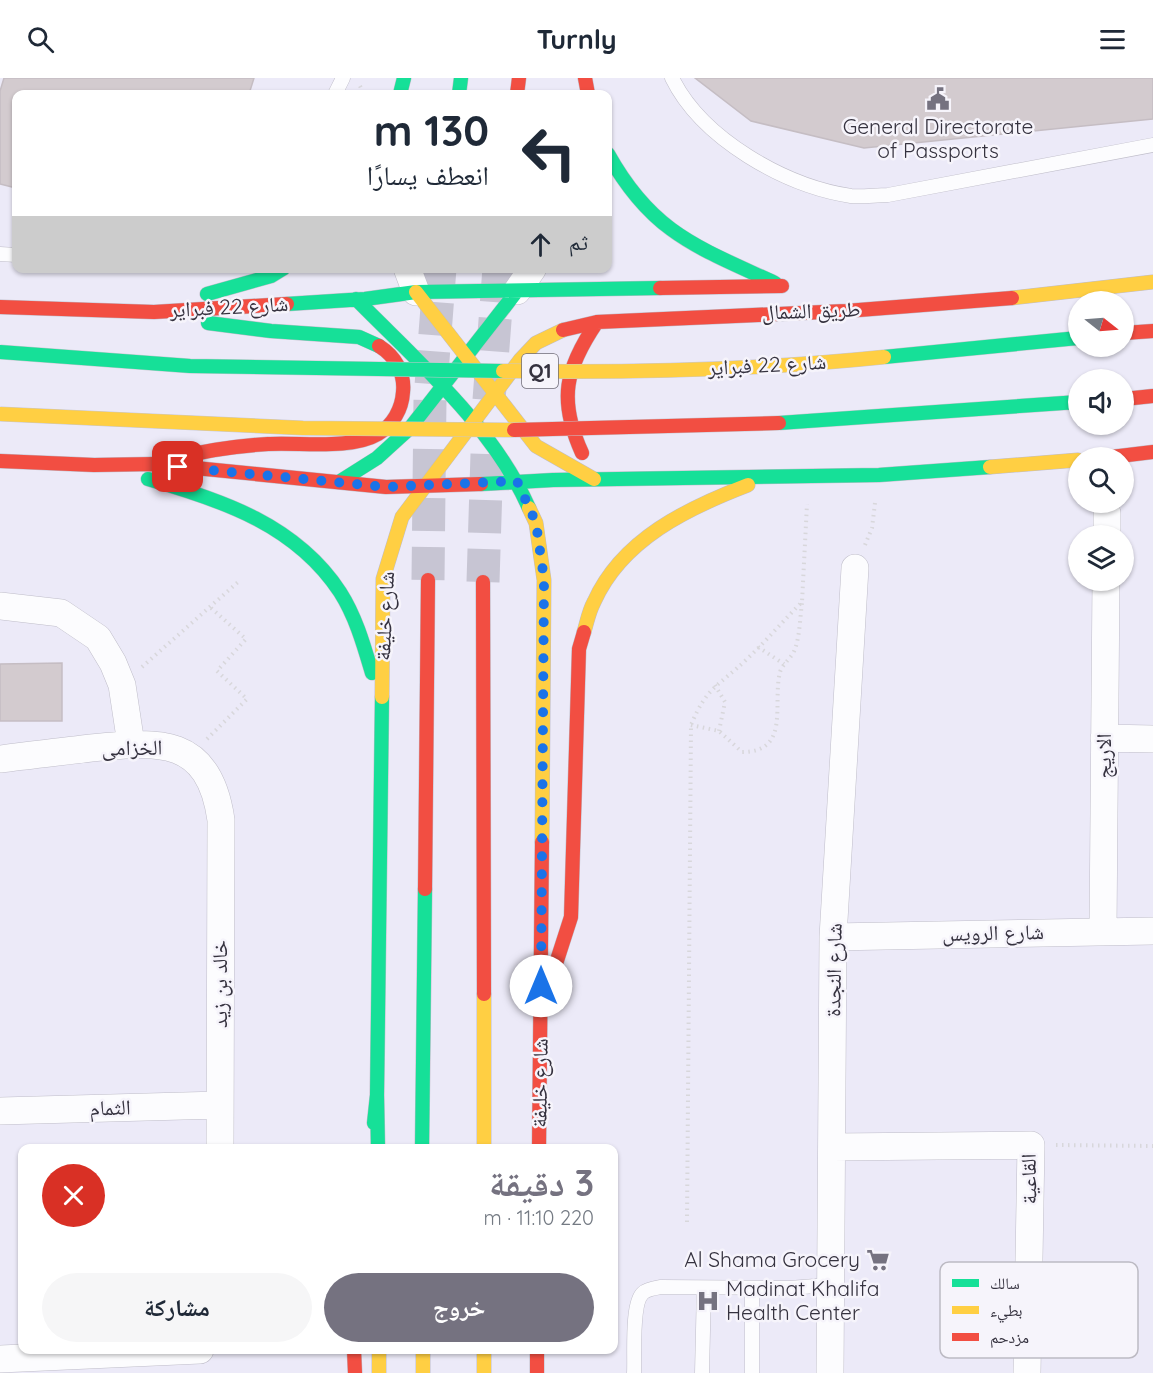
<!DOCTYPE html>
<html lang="ar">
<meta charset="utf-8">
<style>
body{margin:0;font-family:Quicksand,"Noto Naskh Arabic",sans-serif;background:#f6f6f7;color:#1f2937;direction:rtl;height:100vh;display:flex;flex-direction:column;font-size:22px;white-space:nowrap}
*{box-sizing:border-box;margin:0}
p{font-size:20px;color:#747a83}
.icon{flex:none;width:33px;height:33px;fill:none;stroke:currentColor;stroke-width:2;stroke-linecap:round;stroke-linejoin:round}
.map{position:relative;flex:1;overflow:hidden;direction:ltr}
.drawer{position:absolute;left:18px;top:1066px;width:600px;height:210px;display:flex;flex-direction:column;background:#fff;border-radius:12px;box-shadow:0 2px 4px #0004;direction:rtl}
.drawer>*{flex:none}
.top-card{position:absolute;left:12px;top:12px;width:600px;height:183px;border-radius:12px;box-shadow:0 2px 4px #0004;direction:rtl;background:#fff;color:#1f2937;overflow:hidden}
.needle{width:39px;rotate:107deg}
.fabs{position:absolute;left:1068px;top:213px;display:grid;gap:12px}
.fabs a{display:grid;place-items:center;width:66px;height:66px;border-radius:50%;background:#fff;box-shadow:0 2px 4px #0004;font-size:30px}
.pin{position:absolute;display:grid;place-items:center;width:51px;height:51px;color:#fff;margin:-26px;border-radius:12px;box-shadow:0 3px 9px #0006}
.me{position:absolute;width:66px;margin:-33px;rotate:0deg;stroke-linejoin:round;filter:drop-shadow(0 0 4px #0008)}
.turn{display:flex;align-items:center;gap:21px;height:126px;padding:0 24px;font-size:27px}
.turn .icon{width:78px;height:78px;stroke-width:2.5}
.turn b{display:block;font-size:42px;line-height:51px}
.then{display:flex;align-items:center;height:57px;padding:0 24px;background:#0003;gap:12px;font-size:22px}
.round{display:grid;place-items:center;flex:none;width:63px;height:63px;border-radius:32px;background:#f6f6f7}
.overview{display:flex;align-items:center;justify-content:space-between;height:102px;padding:0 24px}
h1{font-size:36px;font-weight:700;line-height:45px;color:#757280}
.button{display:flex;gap:12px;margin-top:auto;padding:12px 24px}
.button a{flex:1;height:69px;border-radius:36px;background:#757280;color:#fff;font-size:24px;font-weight:700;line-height:69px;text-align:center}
.button a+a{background:#f6f6f7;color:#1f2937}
header{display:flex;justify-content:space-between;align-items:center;height:78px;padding:0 24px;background:#fff;font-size:27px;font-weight:700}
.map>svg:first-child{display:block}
.building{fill:#d3cbcf;stroke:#c5bdc3;stroke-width:1.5}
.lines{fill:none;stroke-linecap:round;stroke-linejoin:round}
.primary-tunnel{stroke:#c7c5d3;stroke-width:33;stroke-dasharray:33 16;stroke-linecap:butt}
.lane-casing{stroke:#bfbdc9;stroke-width:15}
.street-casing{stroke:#bfbdc9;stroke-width:28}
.fast-casing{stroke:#bfbdc9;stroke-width:15}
.slow-casing{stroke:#bfbdc9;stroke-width:15}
.jam-casing{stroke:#bfbdc9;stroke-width:15}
.path{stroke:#d8d7db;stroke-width:4;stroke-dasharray:1.5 4.5;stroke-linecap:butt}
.lane{stroke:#fcfcfe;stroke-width:14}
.street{stroke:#fcfcfe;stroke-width:27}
.fast{stroke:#16e098;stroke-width:14}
.slow{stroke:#ffcf43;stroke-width:14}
.jam{stroke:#f24e42;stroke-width:14}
.fast-bridge-casing{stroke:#c8c7cf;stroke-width:15;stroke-linecap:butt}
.slow-bridge-casing{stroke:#c8c7cf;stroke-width:15;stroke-linecap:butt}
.jam-bridge-casing{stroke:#c8c7cf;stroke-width:15;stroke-linecap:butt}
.fast-bridge{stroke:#16e098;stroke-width:14}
.slow-bridge{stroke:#ffcf43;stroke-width:14}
.jam-bridge{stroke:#f24e42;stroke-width:14}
.route{stroke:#1a73e8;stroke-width:10;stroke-dasharray:0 18}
.labels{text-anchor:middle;stroke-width:5;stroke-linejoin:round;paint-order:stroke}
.shield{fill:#f6f4fb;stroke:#6f6c77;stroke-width:1.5}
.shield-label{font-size:20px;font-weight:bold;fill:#35323f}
.poi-label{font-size:21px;fill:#35323f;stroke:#f6f4fb}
.street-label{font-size:21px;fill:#35323f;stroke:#f6f4fb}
.key{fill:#f6f4fb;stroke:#bcbac3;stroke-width:1.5}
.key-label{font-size:16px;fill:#35323f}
</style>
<header><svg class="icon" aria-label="menu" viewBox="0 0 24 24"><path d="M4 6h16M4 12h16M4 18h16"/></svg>Turnly<svg class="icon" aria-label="search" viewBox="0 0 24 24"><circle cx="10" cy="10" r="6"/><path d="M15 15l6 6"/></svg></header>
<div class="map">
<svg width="1153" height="1295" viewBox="0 0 1153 1295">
<rect width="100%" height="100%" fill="#eceaf8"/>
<path class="building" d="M 4,0 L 254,0 L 249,16 L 16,16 L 16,110 L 0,106 L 0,13 Z
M 695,0 L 1153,0 L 1153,41 L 864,70 L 751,43 Z
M 62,585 L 62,643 L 0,643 L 0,586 Z"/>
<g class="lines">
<path class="primary-tunnel" d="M 489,322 L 499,190
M 428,502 L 430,321 L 440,190
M 483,504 L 487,376"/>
<g class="lane-casing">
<path id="lane" d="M 672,0 C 702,61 785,108 851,118 C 862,119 876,117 888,117 L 1153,67
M 335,16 L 343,0
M 0,176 L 16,177
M 634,1295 C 635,1279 631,1225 643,1215 C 647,1211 655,1210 661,1209 L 789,1210 L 829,1207
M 702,1295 L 704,1210
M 752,1295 L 752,1210"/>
</g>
<g class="street-casing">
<path id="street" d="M 407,190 L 416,214
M 517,213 L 533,190
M 1107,458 L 1107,435
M 0,528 L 61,535 L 98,560 L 113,585 L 122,607 L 131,666
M 1104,660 L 1153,661
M 0,681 C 30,677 61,674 91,670 C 159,663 209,658 221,742 L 220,1071
M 1103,853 L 1106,502
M 833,859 L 1153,853
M 0,1033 L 220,1027
M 833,1069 L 1031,1067 L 1027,1295
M 0,1281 L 200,1272
M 830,1295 L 833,859 L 855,490"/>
</g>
<g class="fast-casing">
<path id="fast" d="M 400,16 L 404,0
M 459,16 L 461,0
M 608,76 C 652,155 697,169 775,205
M 207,216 L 271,198 L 284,190
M 356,221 C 419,285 492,347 529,430
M 287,226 L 365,221 L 416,214 L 660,210
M 208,245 L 271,253 L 359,259 L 379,268
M 148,401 C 222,422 296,447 340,514 C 356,539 364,568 372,595
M 339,404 L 377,380 L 410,350 L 517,213
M 481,406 L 553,402 L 879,397 L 990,389
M 377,1017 L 378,1071
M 374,1045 L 377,1017 L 382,619
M 422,1071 L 425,811"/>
</g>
<g class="slow-casing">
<path id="slow" d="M 416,214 L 536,368 L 594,401
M 1012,220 L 1153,204
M 990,389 L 1078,382
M 529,430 L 536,445 L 544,502 L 542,764
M 584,554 C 587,544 589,533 594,524 C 622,461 688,430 748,407
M 382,619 L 383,501 L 402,439 L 520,282 L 536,265 L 563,252
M 484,916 L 484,1071
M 379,1272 L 379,1295
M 423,1272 L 423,1295
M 484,1272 L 484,1295"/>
</g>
<g class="jam-casing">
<path id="jam" d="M 585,0 L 588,16
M 517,16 L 519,0
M 660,210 L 782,208
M 0,229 L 154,234 L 287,226
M 563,252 L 597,244 L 846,233 L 1012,220
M 1124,255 L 1153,253
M 1124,321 L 1153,318
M 582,375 C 558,322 565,291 597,244
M 177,380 C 207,372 237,368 268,366 C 300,364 351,372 378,356 C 393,347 402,331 403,314 C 405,295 395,278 379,268
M 1103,380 L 1153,374
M 0,383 L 94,387 L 155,386 L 386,409 L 481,406
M 483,504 L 484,916
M 425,811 L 428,502
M 551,901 L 571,839 L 579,571 L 584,554
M 539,1071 L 542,764
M 354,1272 L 355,1295
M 537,1272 L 537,1295"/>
</g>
<path class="path" d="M 360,8 L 364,16
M 865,467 L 872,450 L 875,425
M 758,569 L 784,586
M 142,589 L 238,504
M 715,607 L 725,624 L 719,653
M 691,647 L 719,653 L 742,674 C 791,674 772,626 780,594 C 783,585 792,580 795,571 C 800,557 800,539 802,525
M 207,661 L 247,621 L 217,593 L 246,561 L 210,529
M 1056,1067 L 1153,1068
M 687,1144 L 691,647 C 707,608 719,608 747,581 C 766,563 783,543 802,524 L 807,426"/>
<use href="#lane" class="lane"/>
<use href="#street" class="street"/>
<use href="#fast" class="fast"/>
<use href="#slow" class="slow"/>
<use href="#jam" class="jam"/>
<g class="fast-bridge-casing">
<path id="fast-bridge" d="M 0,274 L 190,288 L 503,293
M 884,279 L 1078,260
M 779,345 L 1078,324"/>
</g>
<g class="slow-bridge-casing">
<path id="slow-bridge" d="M 503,293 C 630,295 758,292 884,279
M 0,336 L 303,350 L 514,352"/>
</g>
<g class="jam-bridge-casing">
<path id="jam-bridge" d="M 514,352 L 779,345"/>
</g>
<use href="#fast-bridge" class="fast-bridge"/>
<use href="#slow-bridge" class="slow-bridge"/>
<use href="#jam-bridge" class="jam-bridge"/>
</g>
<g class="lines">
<path class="route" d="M 178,389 L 386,409 L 517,403 L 536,445 L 544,501 L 541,908"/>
</g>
<defs>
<g id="civic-bare" transform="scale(1.8)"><path d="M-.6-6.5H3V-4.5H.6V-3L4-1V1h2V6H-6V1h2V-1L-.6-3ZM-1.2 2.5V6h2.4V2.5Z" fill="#757280" stroke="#f6f4fb" stroke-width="2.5" paint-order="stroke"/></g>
<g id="supermarket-bare" transform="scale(1.8)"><path d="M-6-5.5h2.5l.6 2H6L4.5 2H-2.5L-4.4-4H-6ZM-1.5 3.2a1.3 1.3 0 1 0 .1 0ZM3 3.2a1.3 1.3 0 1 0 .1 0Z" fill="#757280" stroke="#f6f4fb" stroke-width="2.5" paint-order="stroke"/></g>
<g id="hospital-bare" transform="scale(1.8)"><path d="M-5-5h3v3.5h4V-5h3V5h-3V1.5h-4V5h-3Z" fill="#757280" stroke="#f6f4fb" stroke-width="2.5" paint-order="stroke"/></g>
</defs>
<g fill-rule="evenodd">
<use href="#civic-bare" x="938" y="21"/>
<use href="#supermarket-bare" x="878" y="1182"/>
<use href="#hospital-bare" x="708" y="1223"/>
</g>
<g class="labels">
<rect class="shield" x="522" y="276" width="36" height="34" rx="4.5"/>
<g class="shield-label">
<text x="540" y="300">Q1</text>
</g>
<g class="poi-label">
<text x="938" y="56">General Directorate<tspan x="938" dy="24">of Passports</tspan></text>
<text x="860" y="1189" text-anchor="end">Al Shama Grocery</text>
<text x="726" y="1218" text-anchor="start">Madinat Khalifa<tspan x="726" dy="24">Health Center</tspan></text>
</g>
<g class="street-label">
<text transform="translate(229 229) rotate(-3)" y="7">شارع 22 فبراير</text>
<text transform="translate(811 233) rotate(-2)" y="7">طريق الشمال</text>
<text transform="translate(767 287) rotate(-3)" y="7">شارع 22 فبراير</text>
<text transform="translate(385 538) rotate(-87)" y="7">شارع خليفة</text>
<text transform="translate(132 670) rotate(-1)" y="7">الخزامى</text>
<text transform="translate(1104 678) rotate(-90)" y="7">الاريج</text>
<text transform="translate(993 855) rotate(-1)" y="7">شارع الرويس</text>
<text transform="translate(834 892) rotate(-89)" y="7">شارع النجدة</text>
<text transform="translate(220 906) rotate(-90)" y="7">خالد بن زيد</text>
<text transform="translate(540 1005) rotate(-89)" y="7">شارع خليفة</text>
<text transform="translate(110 1030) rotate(-2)" y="7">الثمام</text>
<text transform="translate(1029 1101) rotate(-91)" y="7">القاعية</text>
</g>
</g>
<rect x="940" y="1184" width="198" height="96" rx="9" class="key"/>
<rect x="952" y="1201" width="27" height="8" fill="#16e098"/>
<rect x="952" y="1228" width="27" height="8" fill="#ffcf43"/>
<rect x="952" y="1255" width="27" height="8" fill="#f24e42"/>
<g class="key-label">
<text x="990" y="1211">سالك</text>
<text x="990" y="1238">بطيء</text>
<text x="990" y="1265">مزدحم</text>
</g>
</svg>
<div class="fabs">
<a><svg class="needle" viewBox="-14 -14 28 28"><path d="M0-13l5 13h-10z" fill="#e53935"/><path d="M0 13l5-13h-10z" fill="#747a83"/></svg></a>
<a><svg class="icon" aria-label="sound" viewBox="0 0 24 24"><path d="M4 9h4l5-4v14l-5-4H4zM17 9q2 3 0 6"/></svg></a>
<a><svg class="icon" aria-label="search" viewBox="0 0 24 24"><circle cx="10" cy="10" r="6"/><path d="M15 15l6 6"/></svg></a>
<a><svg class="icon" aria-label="layers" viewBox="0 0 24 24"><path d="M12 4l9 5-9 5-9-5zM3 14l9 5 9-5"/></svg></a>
</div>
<div class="pin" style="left:178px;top:389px;background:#d93025"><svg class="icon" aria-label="arrive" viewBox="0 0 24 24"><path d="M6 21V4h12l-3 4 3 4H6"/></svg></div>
<svg class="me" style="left:541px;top:908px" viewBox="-20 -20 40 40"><circle r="19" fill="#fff"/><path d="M0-13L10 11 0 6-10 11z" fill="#1a73e8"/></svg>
<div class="top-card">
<div class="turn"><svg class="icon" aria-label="left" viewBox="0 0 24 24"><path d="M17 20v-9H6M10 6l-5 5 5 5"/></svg><div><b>130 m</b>انعطف يسارًا</div></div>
<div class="then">ثم<svg class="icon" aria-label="ahead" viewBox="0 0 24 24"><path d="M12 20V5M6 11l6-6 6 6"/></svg></div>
</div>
<section class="drawer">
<div class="overview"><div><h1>3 دقيقة</h1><p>220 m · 11:10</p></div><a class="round" style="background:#d93025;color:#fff"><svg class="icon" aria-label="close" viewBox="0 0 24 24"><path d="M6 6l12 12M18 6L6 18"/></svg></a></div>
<div class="button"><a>خروج</a><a>مشاركة</a></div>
</section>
</div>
